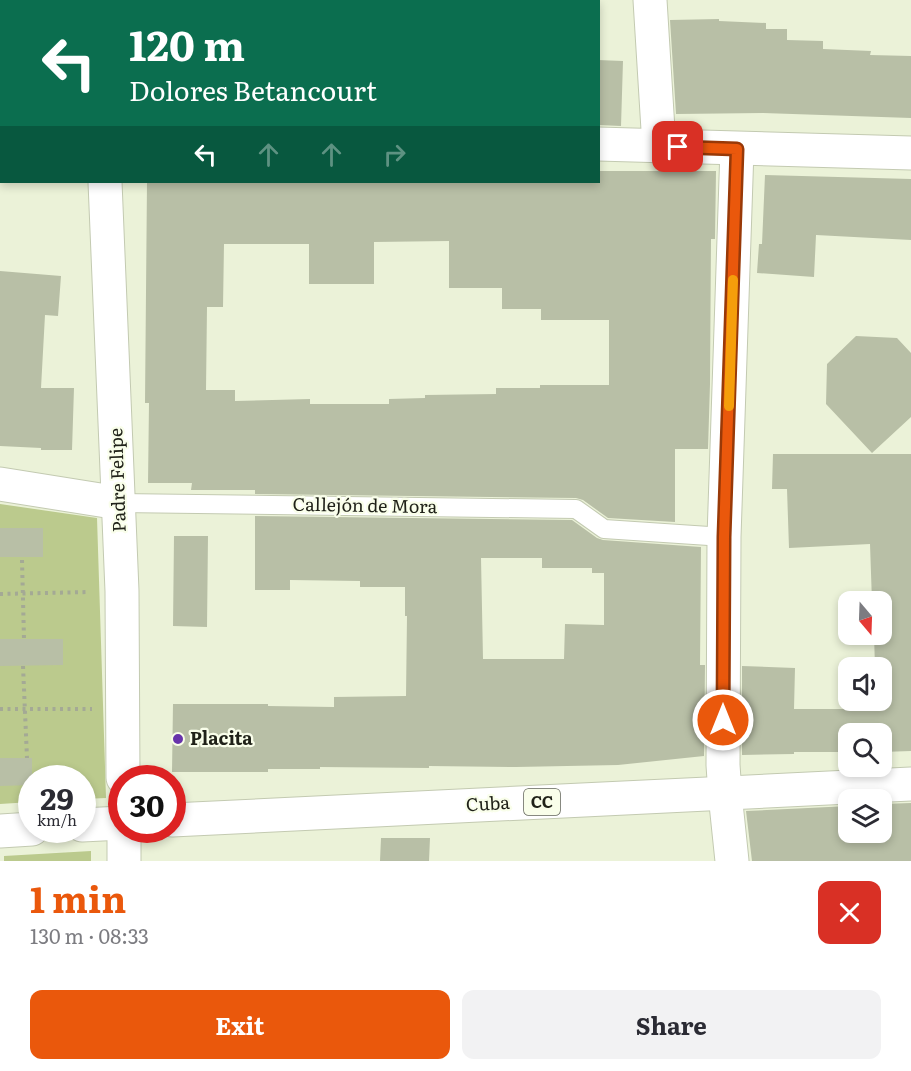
<!DOCTYPE html>
<meta charset="utf-8">
<style>
body{margin:0;font-family:Literata,serif;background:#f2f2f3;color:#2b2b33;height:100vh;display:flex;flex-direction:column;font-size:22px;white-space:nowrap}
*{box-sizing:border-box;margin:0}
p{font-size:20px;color:#7c7c81}
.icon{flex:none;width:33px;height:33px;fill:none;stroke:currentColor;stroke-width:2;stroke-linecap:round;stroke-linejoin:round}
.map{position:relative;height:861px;overflow:hidden}
.side{display:flex;flex-direction:column;background:#fff;flex:1}
.side>*{flex:none}
.guide{position:absolute;left:0px;top:0px;width:600px;height:183px;box-shadow:0 3px 9px #0003;background:#0b6e4f;color:#fff;overflow:hidden}
.needle{width:39px;rotate:161deg}
.tools{position:absolute;left:838px;top:591px;display:grid;gap:12px}
.tools a{display:grid;place-items:center;width:54px;height:54px;border-radius:12px;background:#fff;box-shadow:0 3px 9px #0003;font-size:30px}
.speed{position:absolute;left:18px;top:765px;display:flex;gap:12px;font-size:30px;font-weight:700;text-align:center}
.speed>*{display:grid;place-content:center;width:78px;height:78px;border-radius:50%;background:#fff;box-shadow:0 3px 9px #0003;line-height:1}
.speed small{font-size:15px;font-weight:400}
.speed .limit{border:9px solid #d22;background:#fff;color:#111}
.pin{position:absolute;display:grid;place-items:center;width:51px;height:51px;color:#fff;margin:-26px;border-radius:12px;box-shadow:0 3px 9px #0006}
.me{position:absolute;width:66px;margin:-33px;rotate:0deg;stroke-linejoin:round;filter:drop-shadow(0 0 4px #0008)}
.turn{display:flex;align-items:center;gap:21px;height:126px;padding:0 30px;font-size:27px}
.turn .icon{width:78px;height:78px;stroke-width:2.5}
.turn b{display:block;font-size:42px;line-height:51px}
.lanes{display:flex;align-items:center;height:57px;padding:0 30px;background:#0003;justify-content:center;gap:30px;direction:ltr}
.lanes .off{opacity:.35}
.round{display:grid;place-items:center;flex:none;width:63px;height:63px;border-radius:12px;background:#f2f2f3}
.overview{display:flex;align-items:center;justify-content:space-between;height:102px;padding:0 30px}
h1{font-size:36px;font-weight:700;line-height:45px;color:#ea580c}
.action{display:flex;gap:12px;margin-top:auto;padding:12px 30px}
.action a{flex:1;height:69px;border-radius:12px;background:#ea580c;color:#fff;font-size:24px;font-weight:700;line-height:69px;text-align:center}
.action a+a{background:#f2f2f3;color:#2b2b33}
.map>svg:first-child{display:block}
.green{fill:#bbca8d}
.building{fill:#b8bfa6;fill-rule:evenodd}
.lines{fill:none;stroke-linecap:round;stroke-linejoin:round}
.service-casing{stroke:#c3cab1;stroke-width:20}
.minor-casing{stroke:#c3cab1;stroke-width:35}
.tertiary-casing{stroke:#c3cab1;stroke-width:35}
.primary-casing{stroke:#c3cab1;stroke-width:35}
.path{stroke:#a4a995;stroke-width:4;stroke-dasharray:3 4.5;stroke-linecap:butt}
.service{stroke:#fff;stroke-width:18}
.minor{stroke:#fff;stroke-width:33}
.tertiary{stroke:#fff;stroke-width:33}
.primary{stroke:#fff;stroke-width:33}
.route-casing{stroke:#983908;stroke-width:15}
.route{stroke:#ea580c;stroke-width:10}
.slow{stroke:#f59e0b;stroke-width:10}
.poi-dot{fill:#6834ab;stroke:#f9feea;stroke-width:2}
.labels{text-anchor:middle;stroke-width:4.5;stroke-linejoin:round;paint-order:stroke}
.shield{fill:#f9feea;stroke:#606357;stroke-width:1.5}
.shield-label{font-size:16px;font-weight:bold;fill:#1f2118}
.street-label{font-size:18px;fill:#1f2118;stroke:#f9feea}
.poi-label{font-size:18px;font-weight:bold;fill:#1f2118;stroke:#f9feea;text-anchor:start}
</style>
<div class="map">
<svg width="911" height="861" viewBox="0 0 911 861">
<rect width="100%" height="100%" fill="#ebf2d8"/>
<path class="green" d="M 0,504 L 97,518 L 106,798 L 83,799 L 82,778 L 32,778 L 31,802 L 0,804 Z
M 91,851 L 91,861 L 4,861 L 4,856 Z"/>
<path class="building" d="M 719,19 L 719,21 L 766,23 L 766,29 L 787,29 L 787,40 L 823,41 L 823,49 L 871,51 L 870,55 L 911,56 L 911,118 L 763,113 L 676,114 L 670,20 Z
M 598,60 L 623,61 L 621,126 L 598,125 Z
M 598,171 L 716,171 L 715,239 L 711,239 L 710,384 L 708,449 L 675,449 L 675,522 L 608,518 L 583,500 L 576,498 L 255,494 L 255,490 L 191,490 L 192,483 L 148,483 L 149,403 L 145,403 L 147,182 L 598,182 ZM 449,241 L 449,288 L 502,288 L 502,309 L 541,309 L 541,320 L 609,320 L 609,385 L 540,385 L 540,388 L 496,388 L 496,394 L 425,395 L 425,398 L 389,399 L 389,404 L 310,404 L 310,399 L 235,401 L 235,390 L 206,390 L 207,307 L 223,307 L 224,244 L 309,244 L 309,284 L 374,284 L 374,242 Z
M 765,175 L 911,179 L 911,240 L 816,235 L 814,277 L 757,273 L 759,244 L 762,244 Z
M 0,271 L 61,276 L 58,316 L 45,315 L 41,388 L 74,388 L 72,450 L 41,450 L 41,448 L 0,446 Z
M 856,336 L 897,338 L 911,353 L 911,417 L 872,453 L 826,404 L 827,364 Z
M 773,454 L 911,454 L 911,751 L 882,752 L 882,734 L 849,734 L 849,752 L 794,752 L 794,754 L 742,755 L 742,666 L 795,668 L 794,709 L 876,709 L 876,700 L 882,700 L 882,668 L 875,668 L 874,634 L 882,634 L 882,602 L 872,602 L 870,544 L 789,548 L 787,489 L 772,489 Z
M 255,516 L 572,520 L 597,538 L 603,540 L 701,547 L 700,665 L 705,665 L 704,756 L 618,765 L 516,767 L 429,766 L 429,768 L 320,767 L 320,769 L 268,769 L 268,772 L 172,772 L 173,704 L 268,704 L 268,706 L 334,707 L 334,697 L 406,696 L 407,616 L 405,616 L 405,587 L 360,587 L 360,581 L 290,580 L 290,590 L 255,590 ZM 481,558 L 542,558 L 542,568 L 592,568 L 592,573 L 604,573 L 604,625 L 565,624 L 564,659 L 483,659 Z
M 0,528 L 43,528 L 43,557 L 0,557 Z
M 174,536 L 208,536 L 207,627 L 173,626 Z
M 0,639 L 63,639 L 63,665 L 0,666 Z
M 0,758 L 32,758 L 32,785 L 0,786 Z
M 911,803 L 911,861 L 752,861 L 746,811 L 849,806 L 849,832 L 882,832 L 882,804 Z
M 381,838 L 430,838 L 429,861 L 380,861 Z"/>
<g class="lines">
<g class="service-casing">
<path id="service" d="M 152,0 L 152,2
M 49,2 L 49,0
M 119,503 L 576,509 L 604,529 L 724,537"/>
</g>
<g class="minor-casing">
<path id="minor" d="M 0,484 L 119,503
M 725,794 L 723,765 L 724,537 L 737,149"/>
</g>
<g class="tertiary-casing">
<path id="tertiary" d="M 650,0 L 659,146
M 0,127 L 2,127
M 598,144 L 911,153
M 105,182 L 122,591 L 123,778
M 725,794 L 732,861
M 124,830 L 124,861"/>
</g>
<g class="primary-casing">
<path id="primary" d="M 172,820 L 911,784
M 82,825 L 122,823
M 0,831 L 32,829"/>
</g>
<path class="path" d="M 22,560 L 24,639
M 0,594 L 89,592
M 23,666 L 27,758
M 0,709 L 92,709
M 27,785 L 27,796"/>
<use href="#service" class="service"/>
<use href="#minor" class="minor"/>
<use href="#tertiary" class="tertiary"/>
<use href="#primary" class="primary"/>
</g>
<g class="lines">
<g class="route-casing">
<path id="route" d="M 678,147 L 737,149 L 724,537 L 723,720"/>
</g>
<use href="#route" class="route"/>
<path class="slow" d="M 729,406 L 733,280"/>
</g>
<circle class="poi-dot" cx="178" cy="739" r="6"/>
<g class="labels">
<rect class="shield" x="524" y="789" width="36" height="26" rx="4.5"/>
<g class="shield-label">
<text x="542" y="808">CC</text>
</g>
<g class="street-label">
<text transform="translate(118 480) rotate(-92)" y="6">Padre Felipe</text>
<text transform="translate(365 506) rotate(1)" y="6">Callejón de Mora</text>
<text transform="translate(488 804) rotate(-3)" y="6">Cuba</text>
</g>
<g class="poi-label">
<text x="190" y="745">Placita</text>
</g>
</g>
</svg>
<div class="tools">
<a><svg class="needle" viewBox="-14 -14 28 28"><path d="M0-13l5 13h-10z" fill="#e53935"/><path d="M0 13l5-13h-10z" fill="#7c7c81"/></svg></a>
<a><svg class="icon" aria-label="sound" viewBox="0 0 24 24"><path d="M4 9h4l5-4v14l-5-4H4zM17 9q2 3 0 6"/></svg></a>
<a><svg class="icon" aria-label="search" viewBox="0 0 24 24"><circle cx="10" cy="10" r="6"/><path d="M15 15l6 6"/></svg></a>
<a><svg class="icon" aria-label="layers" viewBox="0 0 24 24"><path d="M12 4l9 5-9 5-9-5zM3 14l9 5 9-5"/></svg></a>
</div>
<div class="speed"><div>29<small>km/h</small></div><div class="limit">30</div></div>
<div class="pin" style="left:678px;top:147px;background:#d93025"><svg class="icon" aria-label="arrive" viewBox="0 0 24 24"><path d="M6 21V4h12l-3 4 3 4H6"/></svg></div>
<svg class="me" style="left:723px;top:720px" viewBox="-20 -20 40 40"><circle r="17" fill="#ea580c" stroke="#fff" stroke-width="3"/><path d="M0-11L8 9 0 5-8 9z" fill="#fff"/></svg>
<div class="guide">
<div class="turn"><svg class="icon" aria-label="left" viewBox="0 0 24 24"><path d="M17 20v-9H6M10 6l-5 5 5 5"/></svg><div><b>120 m</b>Dolores Betancourt</div></div>
<div class="lanes"><svg class="icon" aria-label="left" viewBox="0 0 24 24"><path d="M17 20v-9H6M10 6l-5 5 5 5"/></svg><svg class="icon off" aria-label="ahead" viewBox="0 0 24 24"><path d="M12 20V5M6 11l6-6 6 6"/></svg><svg class="icon off" aria-label="ahead" viewBox="0 0 24 24"><path d="M12 20V5M6 11l6-6 6 6"/></svg><svg class="icon off" aria-label="right" viewBox="0 0 24 24"><path d="M7 20v-9h11M14 6l5 5-5 5"/></svg></div>
</div>
</div>
<section class="side">
<div class="overview"><div><h1>1 min</h1><p>130 m · 08:33</p></div><a class="round" style="background:#d93025;color:#fff"><svg class="icon" aria-label="close" viewBox="0 0 24 24"><path d="M6 6l12 12M18 6L6 18"/></svg></a></div>
<div class="action"><a>Exit</a><a>Share</a></div>
</section>
